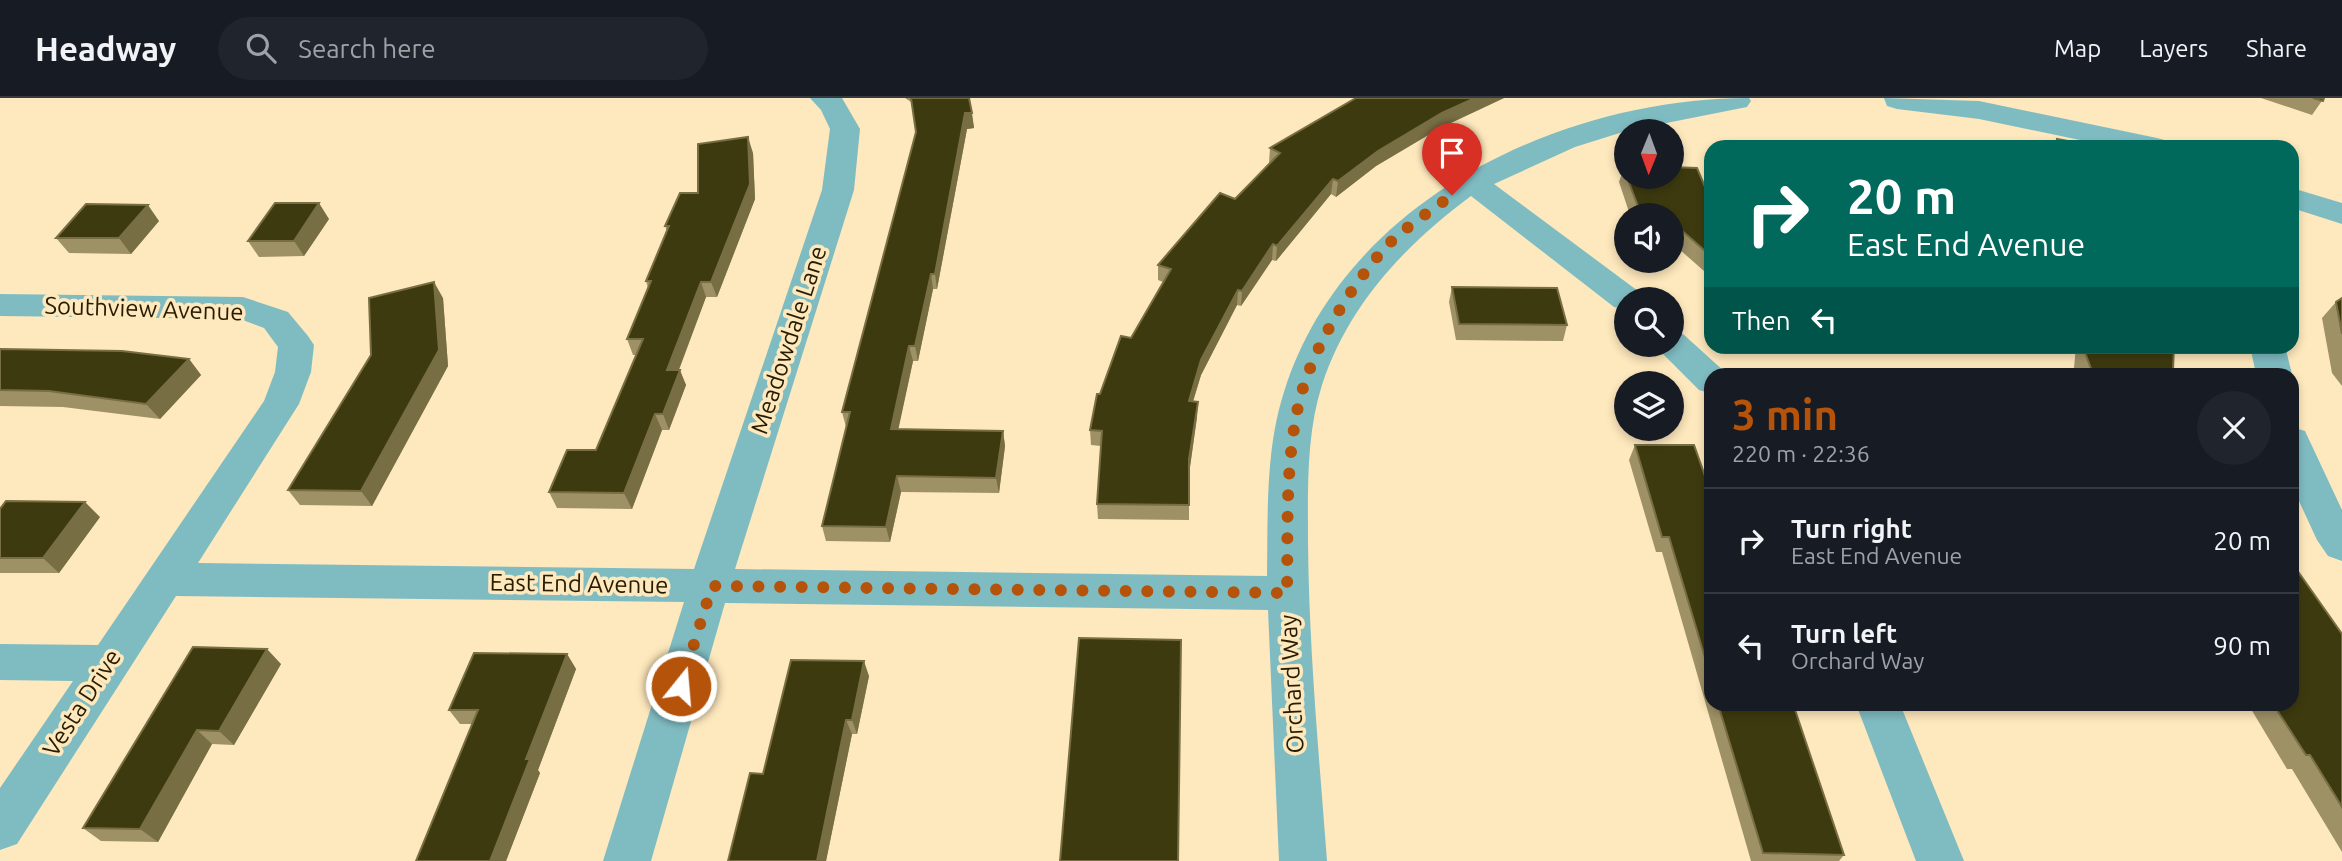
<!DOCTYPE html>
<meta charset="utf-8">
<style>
body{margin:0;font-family:Ubuntu,sans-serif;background:#20242c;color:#f1f3f6;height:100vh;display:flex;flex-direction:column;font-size:26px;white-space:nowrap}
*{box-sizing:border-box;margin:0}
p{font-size:23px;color:#9ea1a6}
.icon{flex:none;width:38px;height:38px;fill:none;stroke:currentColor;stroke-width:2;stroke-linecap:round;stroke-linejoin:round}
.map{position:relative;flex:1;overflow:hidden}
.sheet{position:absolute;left:1704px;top:270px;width:595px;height:343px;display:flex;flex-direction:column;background:#171b24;border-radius:21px;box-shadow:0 4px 10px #0003}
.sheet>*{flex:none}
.hud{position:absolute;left:1704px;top:42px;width:595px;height:214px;border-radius:21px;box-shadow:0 4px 10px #0003;background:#00695c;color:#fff;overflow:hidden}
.needle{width:46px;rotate:181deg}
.buttons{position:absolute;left:1614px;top:21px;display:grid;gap:14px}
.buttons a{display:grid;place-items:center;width:70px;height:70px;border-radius:50%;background:#171b24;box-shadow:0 4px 10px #0003;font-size:35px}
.pin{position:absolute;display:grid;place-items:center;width:60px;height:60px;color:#fff;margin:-72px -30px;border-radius:50% 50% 50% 0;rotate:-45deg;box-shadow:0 0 7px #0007}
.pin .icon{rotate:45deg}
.me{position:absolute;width:77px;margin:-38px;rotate:17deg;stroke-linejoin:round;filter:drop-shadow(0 0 5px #0008)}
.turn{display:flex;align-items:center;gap:24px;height:147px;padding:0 28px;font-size:32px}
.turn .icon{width:91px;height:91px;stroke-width:2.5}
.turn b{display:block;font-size:49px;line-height:60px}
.then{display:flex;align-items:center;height:66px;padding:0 28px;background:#0003;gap:14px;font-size:26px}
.round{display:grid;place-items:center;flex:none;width:74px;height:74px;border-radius:37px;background:#20242c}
.headline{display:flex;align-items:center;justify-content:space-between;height:119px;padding:0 28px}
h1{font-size:42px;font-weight:700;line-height:52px;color:#b45309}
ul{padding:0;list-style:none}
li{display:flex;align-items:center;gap:21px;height:105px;padding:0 28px;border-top:2px solid #363941}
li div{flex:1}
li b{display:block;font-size:26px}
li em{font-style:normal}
header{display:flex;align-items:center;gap:42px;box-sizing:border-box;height:98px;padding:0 35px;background:#171b24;border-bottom:2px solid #363941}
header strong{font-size:33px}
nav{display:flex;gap:38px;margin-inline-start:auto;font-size:24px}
.search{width:490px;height:63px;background:#20242c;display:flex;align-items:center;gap:18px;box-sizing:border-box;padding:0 24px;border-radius:38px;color:#9ea1a6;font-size:26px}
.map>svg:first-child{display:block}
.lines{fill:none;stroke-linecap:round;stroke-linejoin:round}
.minor{fill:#7fbcc2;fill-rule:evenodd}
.wall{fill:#9e9166}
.shaded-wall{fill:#786e43}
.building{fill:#3e3a0f;stroke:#786e43;stroke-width:2}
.route{stroke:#b45309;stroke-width:12;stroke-dasharray:0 21.6}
.labels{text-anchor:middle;stroke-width:7;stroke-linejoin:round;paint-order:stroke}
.street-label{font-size:24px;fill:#281b00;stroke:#fee8bd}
</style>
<header>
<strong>Headway</strong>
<div class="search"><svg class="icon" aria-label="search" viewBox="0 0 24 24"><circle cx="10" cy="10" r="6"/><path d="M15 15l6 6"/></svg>Search here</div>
<nav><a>Map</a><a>Layers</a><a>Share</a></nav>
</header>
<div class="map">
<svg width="2342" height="763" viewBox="0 0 2342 763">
<rect width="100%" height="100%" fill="#fee8bd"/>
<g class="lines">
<path class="minor" d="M 810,0 L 842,0 L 860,31 L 854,92 L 735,471 L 1267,478 C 1268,417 1265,353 1284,294 C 1343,103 1561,0 1749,0 L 1751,3 L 1747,9 L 1626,33 L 1575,49 L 1494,86 L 1638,193 L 1643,201 L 1626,201 L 1626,212 L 1614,209 L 1471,98 C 1405,147 1348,207 1322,287 C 1306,337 1308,393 1308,445 C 1309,551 1319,657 1327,763 L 1279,763 L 1268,512 L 725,505 L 651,763 L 603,763 L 684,504 L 176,498 L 17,746 L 0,752 L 0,690 L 73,583 L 0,582 L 0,546 L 98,547 L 264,303 L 275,274 L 278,249 L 264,230 L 240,221 L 0,218 L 0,196 L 243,199 L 288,214 L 308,238 L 314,247 L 311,274 L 299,306 L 198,465 L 694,471 L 822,92 L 830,31 L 821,12 Z
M 1884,0 L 1979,3 L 2157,40 L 2168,43 L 2172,49 L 2114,49 L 1979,21 L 1897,11 L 1887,8 Z
M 2292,90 L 2342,105 L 2342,126 L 2292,110 Z
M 1671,232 L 1683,236 L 1725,274 L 1726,276 L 1712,276 L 1712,296 L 1699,292 L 1659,252 L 1655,247 L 1671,247 Z
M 2250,248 L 2285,248 L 2292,276 L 2256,276 Z
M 2292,329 L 2305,333 L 2342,412 L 2342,463 L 2328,458 L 2317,442 L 2292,388 Z
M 1856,606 L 1900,606 L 1964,763 L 1916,763 Z"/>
</g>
<path class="wall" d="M 905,0 L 969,0 L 974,30 L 967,31 L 937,191 L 933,191 L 918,263 L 913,263 L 898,331 L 1003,333 L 1005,348 L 999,395 L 901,394 L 890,444 L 826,443 L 822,428 L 846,329 L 842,314 L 916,34 L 911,4 Z
M 1356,0 L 1504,0 L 1440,30 L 1376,68 L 1336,99 L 1331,96 L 1276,163 L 1272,162 L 1241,208 L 1237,207 L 1201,277 L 1193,304 L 1197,319 L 1189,376 L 1189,422 L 1098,421 L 1097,406 L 1101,348 L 1091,347 L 1090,332 L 1100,296 L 1131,240 L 1163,184 L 1158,182 L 1158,167 L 1235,101 L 1269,65 L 1270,50 Z
M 2261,0 L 2324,0 L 2312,17 Z
M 2057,41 L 2100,49 L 2052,49 Z
M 753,55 L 755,101 L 717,199 L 706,199 L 679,272 L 686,287 L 669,332 L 662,332 L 632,411 L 557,410 L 549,394 L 596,352 L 636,257 L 633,257 L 627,241 L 648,190 L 646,183 L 667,133 L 665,128 L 698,95 Z
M 1624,69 L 1626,69 L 1626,79 L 1671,79 L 1712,105 L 1712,180 L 1671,144 L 1671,117 L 1630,117 L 1619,84 Z
M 329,121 L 304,158 L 259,159 L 248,143 Z
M 159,123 L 131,156 L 69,155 L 56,140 Z
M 1452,189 L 1567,227 L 1563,243 L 1456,242 L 1449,204 Z
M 443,200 L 448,268 L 372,408 L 300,407 L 288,392 Z
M 2342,200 L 2342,288 L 2332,275 L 2322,220 L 2336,204 Z
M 2076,248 L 2174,248 L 2173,272 L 2186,276 L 2076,276 L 2074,270 Z
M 0,251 L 189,261 L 201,277 L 160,321 L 63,309 L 0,308 Z
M 1635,347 L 1712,398 L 1712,606 L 1793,606 L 1844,757 L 1839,763 L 1751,763 L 1662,454 L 1656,454 L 1629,362 Z
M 0,411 L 100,419 L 59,475 L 0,475 Z
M 2342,536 L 2342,754 L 2292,671 L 2287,671 L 2248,606 L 2292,606 Z
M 193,549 L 281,566 L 234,647 L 212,646 L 158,744 L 101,743 L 83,730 Z
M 567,556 L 576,571 L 538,672 L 540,675 L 506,763 L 416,763 L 472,626 L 460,626 L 449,612 Z
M 869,578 L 857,636 L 852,636 L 826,763 L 728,763 L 763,676 Z"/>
<path class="shaded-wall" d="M 1475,0 L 1504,0 L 1440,30 L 1376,68 L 1336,99 L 1338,83 L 1378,53 L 1442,15 Z
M 965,15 L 972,15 L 974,30 L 967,31 L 937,191 L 935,176 Z
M 748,39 L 753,55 L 755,101 L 717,199 L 711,184 Z
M 1333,81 L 1331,96 L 1276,163 L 1277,148 Z
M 319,105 L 329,121 L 304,158 L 294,143 Z
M 148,107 L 159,123 L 131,156 L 119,140 Z
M 1273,146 L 1272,162 L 1241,208 L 1242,193 Z
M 931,176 L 933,191 L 918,263 L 915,248 Z
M 434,184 L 443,200 L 448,268 L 372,408 L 361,393 Z
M 701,184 L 706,199 L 673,287 L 667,272 Z
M 1238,192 L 1237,207 L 1201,277 L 1188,319 L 1189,303 L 1201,262 Z
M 909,248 L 913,263 L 895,347 L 891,331 Z
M 189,261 L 201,277 L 160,321 L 146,306 Z
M 680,272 L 686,287 L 669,332 L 663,316 Z
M 1198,304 L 1197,319 L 1189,376 L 1189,361 Z
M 655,316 L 662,332 L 632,411 L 624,395 Z
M 1003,333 L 1005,348 L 999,395 L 996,380 Z
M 897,378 L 901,394 L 890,444 L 886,429 Z
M 85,404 L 100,419 L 59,475 L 43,460 Z
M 267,551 L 281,566 L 234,647 L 219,633 Z
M 567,556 L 576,571 L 538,672 L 540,675 L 506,763 L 490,763 L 526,661 Z
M 864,563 L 869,578 L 857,636 L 852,622 Z
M 846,622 L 852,636 L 826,763 L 817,763 Z
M 197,632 L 212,646 L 158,744 L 140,731 Z"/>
<path class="building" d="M 911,0 L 969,0 L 972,15 L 965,15 L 935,176 L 931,176 L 915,248 L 909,248 L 891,331 L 1003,333 L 996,380 L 897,378 L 886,429 L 822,428 L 850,314 L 842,314 L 916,34 Z
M 1356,0 L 1475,0 L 1442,15 L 1378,53 L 1338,83 L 1333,81 L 1277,148 L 1273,146 L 1242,193 L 1238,192 L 1201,262 L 1189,303 L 1198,304 L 1189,361 L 1189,407 L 1097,406 L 1102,333 L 1090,332 L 1097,296 L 1100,296 L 1121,238 L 1131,240 L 1171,171 L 1158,167 L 1220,95 L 1235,101 L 1280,55 L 1270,50 Z
M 2313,0 L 2324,0 L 2323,3 Z
M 748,39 L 750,86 L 711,184 L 701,184 L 667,272 L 680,272 L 663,316 L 655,316 L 624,395 L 549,394 L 567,352 L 596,352 L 643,241 L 627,241 L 651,183 L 646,183 L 669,128 L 665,128 L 680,95 L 698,95 L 698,46 Z
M 2057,41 L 2100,49 L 2058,49 Z
M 1671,69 L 1697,70 L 1712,105 L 1712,159 L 1671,123 L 1671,117 L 1665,117 L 1659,111 L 1639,111 L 1627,79 L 1671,79 Z
M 275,105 L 319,105 L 294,143 L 248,143 Z
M 86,106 L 148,107 L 119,140 L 56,140 Z
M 434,184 L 439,252 L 361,393 L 288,392 L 371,257 L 369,200 Z
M 1452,189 L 1557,190 L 1567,227 L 1459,226 Z
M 2342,200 L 2342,236 L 2336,204 Z
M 2085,248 L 2174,248 L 2173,272 L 2185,273 L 2186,276 L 2093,276 L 2085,254 Z
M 0,251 L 122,253 L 189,261 L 146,306 L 49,293 L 0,292 Z
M 1635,347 L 1694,347 L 1712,398 L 1712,583 L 1669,439 L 1662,439 Z
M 6,403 L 85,404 L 43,460 L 0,460 L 0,411 Z
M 2292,465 L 2342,536 L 2342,709 L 2310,657 L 2306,657 L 2273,606 L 2292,606 Z
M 1079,540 L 1181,542 L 1178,763 L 1060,763 Z
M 193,549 L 267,551 L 219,633 L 197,632 L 140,731 L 83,730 Z
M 474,555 L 567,556 L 526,661 L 530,661 L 490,763 L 416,763 L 478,612 L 449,612 Z
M 791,562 L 864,563 L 852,622 L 846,622 L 817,763 L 728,763 L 750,675 L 763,676 Z
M 1718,606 L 1793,606 L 1844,757 L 1763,755 Z"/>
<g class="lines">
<path class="route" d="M 681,588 L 712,488 L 1287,495 C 1288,434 1285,369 1298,309 C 1309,256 1349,190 1385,150 C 1403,130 1430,114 1452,97"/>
</g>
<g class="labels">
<g class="street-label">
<text transform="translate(144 211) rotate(2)" y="8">Southview Avenue</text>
<text transform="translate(789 242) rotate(-72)" y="8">Meadowdale Lane</text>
<text transform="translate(579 486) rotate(1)" y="8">East End Avenue</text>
<text transform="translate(1292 586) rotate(-93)" y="8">Orchard Way</text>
<text transform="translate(82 605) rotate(-57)" y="8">Vesta Drive</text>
</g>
</g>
</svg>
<div class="buttons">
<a><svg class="needle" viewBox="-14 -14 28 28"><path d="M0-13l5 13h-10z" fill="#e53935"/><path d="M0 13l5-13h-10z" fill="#9ea1a6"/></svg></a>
<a><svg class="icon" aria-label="sound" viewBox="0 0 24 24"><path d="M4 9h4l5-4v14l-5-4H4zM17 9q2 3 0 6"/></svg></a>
<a><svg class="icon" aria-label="search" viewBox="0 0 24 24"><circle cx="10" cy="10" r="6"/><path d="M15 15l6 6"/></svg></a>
<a><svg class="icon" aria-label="layers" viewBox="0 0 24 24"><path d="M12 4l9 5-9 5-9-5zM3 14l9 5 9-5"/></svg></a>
</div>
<div class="pin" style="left:1452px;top:97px;background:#d93025"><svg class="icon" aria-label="arrive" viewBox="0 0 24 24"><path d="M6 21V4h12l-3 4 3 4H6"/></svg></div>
<svg class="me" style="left:681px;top:588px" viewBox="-20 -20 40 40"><circle r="17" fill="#b45309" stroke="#fff" stroke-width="3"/><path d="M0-11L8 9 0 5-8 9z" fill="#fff"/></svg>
<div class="hud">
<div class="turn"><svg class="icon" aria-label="right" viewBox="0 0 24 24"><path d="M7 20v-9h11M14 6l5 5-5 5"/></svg><div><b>20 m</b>East End Avenue</div></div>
<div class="then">Then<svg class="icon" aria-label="left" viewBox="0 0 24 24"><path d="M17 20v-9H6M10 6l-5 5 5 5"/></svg></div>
</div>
<section class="sheet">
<div class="headline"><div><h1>3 min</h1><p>220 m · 22:36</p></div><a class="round"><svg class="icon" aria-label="close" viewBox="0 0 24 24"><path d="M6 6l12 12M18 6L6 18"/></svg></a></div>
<ul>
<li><svg class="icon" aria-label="right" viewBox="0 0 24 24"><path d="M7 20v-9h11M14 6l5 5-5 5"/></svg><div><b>Turn right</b><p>East End Avenue</p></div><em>20 m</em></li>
<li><svg class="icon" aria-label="left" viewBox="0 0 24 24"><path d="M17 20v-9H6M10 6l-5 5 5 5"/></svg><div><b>Turn left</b><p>Orchard Way</p></div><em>90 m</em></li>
</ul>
</section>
</div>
